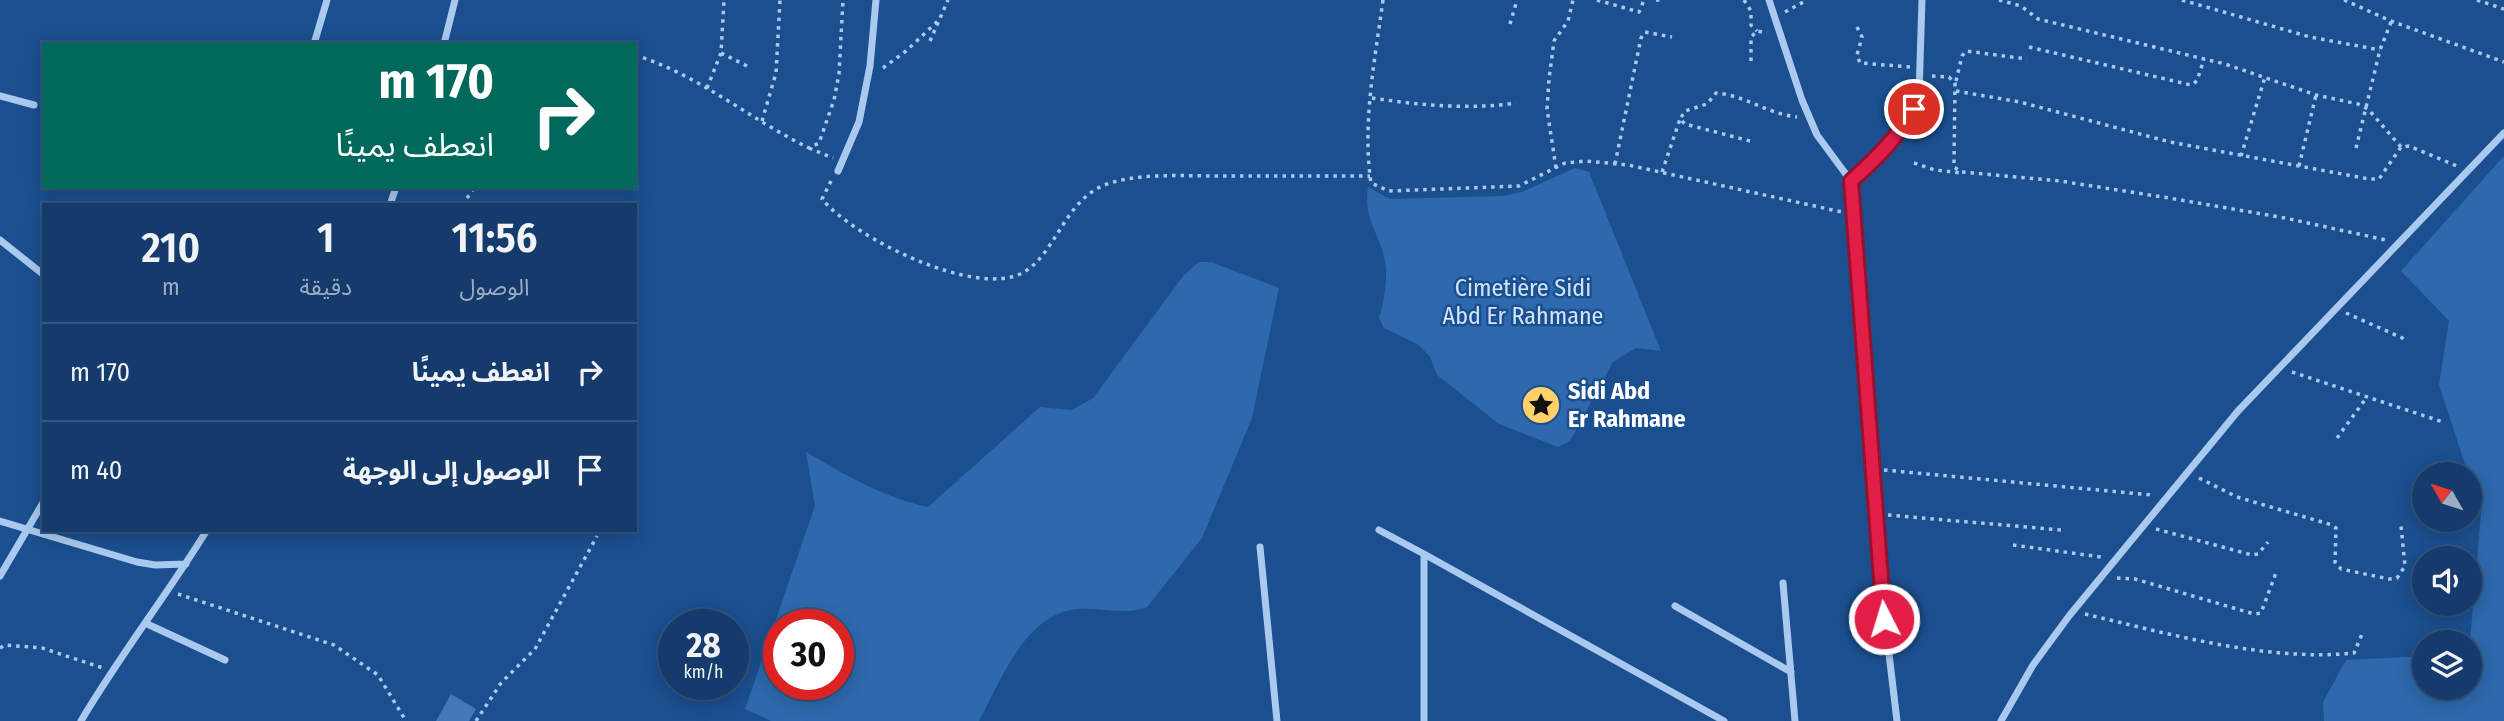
<!DOCTYPE html>
<html lang="ar">
<meta charset="utf-8">
<style>
body{margin:0;font-family:"Fira Sans Condensed","Noto Sans Arabic",sans-serif;background:#214673;color:#f1f3f6;direction:rtl;height:100vh;display:flex;flex-direction:column;font-size:26px;white-space:nowrap}
*{box-sizing:border-box;margin:0}
p{font-size:23px;color:#9dadc1}
.icon{flex:none;width:38px;height:38px;fill:none;stroke:currentColor;stroke-width:2;stroke-linecap:round;stroke-linejoin:round}
.map{position:relative;flex:1;overflow:hidden;direction:ltr}
.panel{position:absolute;left:42px;top:203px;width:595px;height:329px;display:flex;flex-direction:column;background:#143b6b;border-radius:0px;box-shadow:0 4px 18px #0003,0 0 0 2px #33557e;direction:rtl}
.panel>*{flex:none}
.banner{position:absolute;left:42px;top:42px;width:595px;height:147px;border-radius:0px;box-shadow:0 4px 18px #0003,0 0 0 2px #33557e;direction:rtl;background:#00695c;color:#fff;overflow:hidden}
.needle{width:46px;rotate:309deg}
.buttons{position:absolute;left:2412px;top:462px;display:grid;gap:14px}
.buttons a{display:grid;place-items:center;width:70px;height:70px;border-radius:50%;background:#143b6b;box-shadow:0 4px 18px #0003,0 0 0 2px #33557e;font-size:35px}
.speed{position:absolute;left:658px;top:609px;display:flex;gap:14px;font-size:35px;font-weight:700;text-align:center}
.speed>*{display:grid;place-content:center;width:91px;height:91px;border-radius:50%;background:#143b6b;box-shadow:0 4px 18px #0003,0 0 0 2px #33557e;line-height:1}
.speed small{font-size:18px;font-weight:400}
.speed .limit{border:10px solid #d22;background:#fff;color:#111}
.pin{position:absolute;display:grid;place-items:center;width:60px;height:60px;color:#fff;margin:-30px;border:4px solid #fff;border-radius:50%;box-shadow:0 2px 7px #0007}
.me{position:absolute;width:77px;margin:-38px;rotate:355deg;stroke-linejoin:round;filter:drop-shadow(0 0 5px #0008)}
.turn{display:flex;align-items:center;gap:24px;height:147px;padding:0 28px;font-size:32px}
.turn .icon{width:91px;height:91px;stroke-width:2.5}
.turn b{display:block;font-size:49px;line-height:60px}
.eta{display:flex;justify-content:space-evenly;align-items:center;height:119px;text-align:center}
.eta b{font-size:42px;font-weight:600;line-height:49px}
ul{padding:0;list-style:none}
li{display:flex;align-items:center;gap:21px;height:98px;padding:0 28px;border-top:2px solid #33557e}
li div{flex:1}
li b{display:block;font-size:26px}
li em{font-style:normal}
.map>svg:first-child{display:block}
.green{fill:#2e69ad;fill-rule:evenodd}
.building{fill:#4478b7}
.lines{fill:none;stroke-linecap:round;stroke-linejoin:round}
.path{stroke:#a9c9ee;stroke-width:3.5;stroke-dasharray:3.5 5;stroke-linecap:butt}
.minor{stroke:#a9c9ee;stroke-width:7}
.route-casing{stroke:#92132f;stroke-width:18}
.route{stroke:#e11d48;stroke-width:12}
.labels{text-anchor:middle;stroke-width:5;stroke-linejoin:round;paint-order:stroke}
.park-label{font-size:24px;fill:#cfe3fa;stroke:#1b4f8f}
.poi-label{font-size:24px;font-weight:bold;fill:#fff;stroke:#1b4f8f;text-anchor:start}
</style>
<div class="map">
<svg width="2504" height="721" viewBox="0 0 2504 721">
<rect width="100%" height="100%" fill="#1b4f8f"/>
<path class="green" d="M 2504,156 L 2504,721 L 2324,721 L 2323,702 L 2346,660 L 2424,656 L 2424,688 L 2469,688 L 2469,653 L 2481,513 L 2439,385 L 2449,321 L 2401,271 Z
M 1575,168 L 1589,172 L 1661,351 L 1636,348 L 1613,362 L 1570,441 L 1558,447 L 1499,424 L 1437,375 L 1430,357 L 1419,345 L 1384,328 L 1379,318 C 1384,302 1388,279 1385,262 C 1380,232 1363,221 1368,187 L 1390,199 L 1504,196 L 1524,191 Z
M 1199,262 L 1211,262 L 1279,288 L 1252,418 L 1202,538 L 1147,607 C 1124,616 1102,607 1078,609 C 1025,613 1001,681 979,721 L 771,721 L 745,709 L 815,506 L 806,452 C 845,475 883,497 928,507 L 1040,407 L 1072,410 L 1093,398 L 1184,275 ZM 779,625 L 838,625 L 838,684 L 779,684 Z"/>
<path class="building" d="M 451,694 L 476,709 L 469,721 L 436,721 Z"/>
<g class="lines">
<path class="path" d="M 1383,0 C 1375,59 1362,124 1371,183 L 1389,191 L 1519,186 L 1565,163 L 1586,161 L 1628,165 L 1842,212
M 1597,0 L 1639,12 L 1644,0
M 1656,0 L 1664,0
M 1744,0 L 1751,11 L 1751,25 L 1757,31
M 1999,0 L 2021,6 L 2038,19 L 2225,64 L 2316,95 L 2358,104 L 2368,109 L 2401,147
M 2182,0 L 2310,37 L 2380,50
M 2344,0 L 2391,21 L 2504,62
M 2477,0 L 2504,9
M 1785,12 L 1807,0
M 1510,24 L 1517,0
M 1857,27 L 1862,37 L 1857,55 L 1860,63 L 1911,67
M 930,41 L 948,0
M 572,44 L 580,44
M 2029,47 L 2191,85 L 2197,81 L 2204,59
M 721,53 L 751,68
M 635,55 C 699,75 751,120 809,148 L 819,143 L 834,100 L 839,74 L 843,0
M 1751,61 L 1751,37 L 1757,31 L 1767,33
M 883,68 L 906,51 L 939,20
M 1932,76 L 1949,77 L 1955,83 L 1954,163 L 1954,167 L 1962,172 L 2060,181 L 2169,198 L 2285,218 L 2386,240
M 1956,81 L 1962,56 L 1966,51 L 2027,59
M 707,88 L 721,53 L 724,0
M 1956,91 L 2020,102 L 2170,142 L 2369,179 L 2379,179 L 2401,147 L 2409,146 L 2457,166
M 1372,98 C 1419,105 1468,110 1516,103
M 762,121 L 776,73 L 780,0
M 1750,141 L 1685,124 L 1680,119 L 1685,111 L 1707,104 L 1716,93 C 1744,95 1768,114 1797,117
M 809,148 L 833,158
M 2356,148 L 2380,50 L 2391,22
M 2241,156 L 2265,77
M 1914,163 L 1935,170 L 1961,173
M 1615,164 L 1641,38 L 1645,32 L 1672,37
M 2299,166 L 2316,95
M 1556,168 L 1547,109 L 1549,79 L 1554,41 L 1568,21 L 1573,0
M 1662,172 L 1680,119
M 831,181 L 822,199 C 854,238 975,298 1022,273 C 1057,255 1064,197 1110,183 C 1144,173 1181,176 1216,176 C 1267,176 1318,176 1370,176
M 462,205 L 475,187
M 2346,313 L 2407,340
M 2292,372 L 2443,422
M 2337,438 L 2367,397
M 1884,470 L 2152,495
M 2199,478 L 2237,497 L 2332,525 L 2336,528 L 2335,562 L 2341,569 L 2389,579 L 2397,578 L 2405,566 L 2401,526
M 1888,515 L 2061,530
M 2156,529 L 2252,555 L 2258,554 L 2268,542
M 2013,545 L 2101,557
M 2117,578 L 2135,579 L 2254,614 L 2261,613 L 2277,570
M 178,594 L 334,645 L 378,675 L 406,721
M 2085,614 C 2169,634 2268,662 2354,653 L 2362,634
M 0,648 L 5,645 L 42,648 L 103,668
M 476,721 L 501,683 L 535,649 L 597,536"/>
<path class="minor" d="M 1769,0 L 1802,100 L 1817,135 L 1851,181
M 314,44 L 327,0
M 444,44 L 455,0
M 0,96 L 34,105
M 838,171 L 859,122 L 870,66 L 876,0
M 390,205 L 396,187
M 0,240 L 44,275
M 0,521 L 137,562 L 155,565 L 186,564
M 1379,530 L 1424,554 L 1424,721
M 1260,547 L 1277,721
M 1424,554 L 1724,721
M 0,576 L 44,501
M 1783,583 L 1795,721
M 1675,606 L 1791,672
M 145,623 L 225,660
M 81,721 C 120,655 167,595 207,530
M 1897,721 L 1882,595 L 1851,181 C 1879,155 1905,132 1919,95 L 1922,0
M 2001,721 L 2033,665 L 2069,616 L 2238,411 L 2504,133"/>
</g>
<g class="lines">
<g class="route-casing">
<path id="route" d="M 1884,619 L 1851,181 C 1876,159 1897,138 1914,109"/>
</g>
<use href="#route" class="route"/>
</g>
<defs>
<g id="sight-disc" transform="scale(2.0125)"><circle r="9.5" fill="#ffd166" stroke="#1b4f8f"/><path d="M0-6L1.8-2.2L6-1.7L2.9 1.2L3.7 5.4L0 3.3L-3.7 5.4L-2.9 1.2L-6-1.7L-1.8-2.2Z" fill="#111"/></g>
</defs>
<g fill-rule="evenodd">
<use href="#sight-disc" x="1541" y="405"/>
</g>
<g class="labels">
<g class="park-label">
<text x="1523" y="296">Cimetière Sidi<tspan x="1523" dy="28">Abd Er Rahmane</tspan></text>
</g>
<g class="poi-label">
<text x="1568" y="399">Sidi Abd<tspan x="1568" dy="28">Er Rahmane</tspan></text>
</g>
</g>
</svg>
<div class="buttons">
<a><svg class="needle" viewBox="-14 -14 28 28"><path d="M0-13l5 13h-10z" fill="#e53935"/><path d="M0 13l5-13h-10z" fill="#9dadc1"/></svg></a>
<a><svg class="icon" aria-label="sound" viewBox="0 0 24 24"><path d="M4 9h4l5-4v14l-5-4H4zM17 9q2 3 0 6"/></svg></a>
<a><svg class="icon" aria-label="layers" viewBox="0 0 24 24"><path d="M12 4l9 5-9 5-9-5zM3 14l9 5 9-5"/></svg></a>
</div>
<div class="speed"><div>28<small>km/h</small></div><div class="limit">30</div></div>
<div class="pin" style="left:1914px;top:109px;background:#d93025"><svg class="icon" aria-label="arrive" viewBox="0 0 24 24"><path d="M6 21V4h12l-3 4 3 4H6"/></svg></div>
<svg class="me" style="left:1884px;top:619px" viewBox="-20 -20 40 40"><circle r="17" fill="#e11d48" stroke="#fff" stroke-width="3"/><path d="M0-11L8 9 0 5-8 9z" fill="#fff"/></svg>
<div class="banner">
<div class="turn"><svg class="icon" aria-label="right" viewBox="0 0 24 24"><path d="M7 20v-9h11M14 6l5 5-5 5"/></svg><div><b>170 m</b>انعطف يمينًا</div></div>
</div>
<section class="panel">
<div class="eta">
<div><b>11:56</b><p>الوصول</p></div>
<div><b>1</b><p>دقيقة</p></div>
<div><b>210</b><p>m</p></div>
</div>
<ul>
<li><svg class="icon" aria-label="right" viewBox="0 0 24 24"><path d="M7 20v-9h11M14 6l5 5-5 5"/></svg><div><b>انعطف يمينًا</b></div><em>170 m</em></li>
<li><svg class="icon" aria-label="arrive" viewBox="0 0 24 24"><path d="M6 21V4h12l-3 4 3 4H6"/></svg><div><b>الوصول إلى الوجهة</b></div><em>40 m</em></li>
</ul>
</section>
</div>
